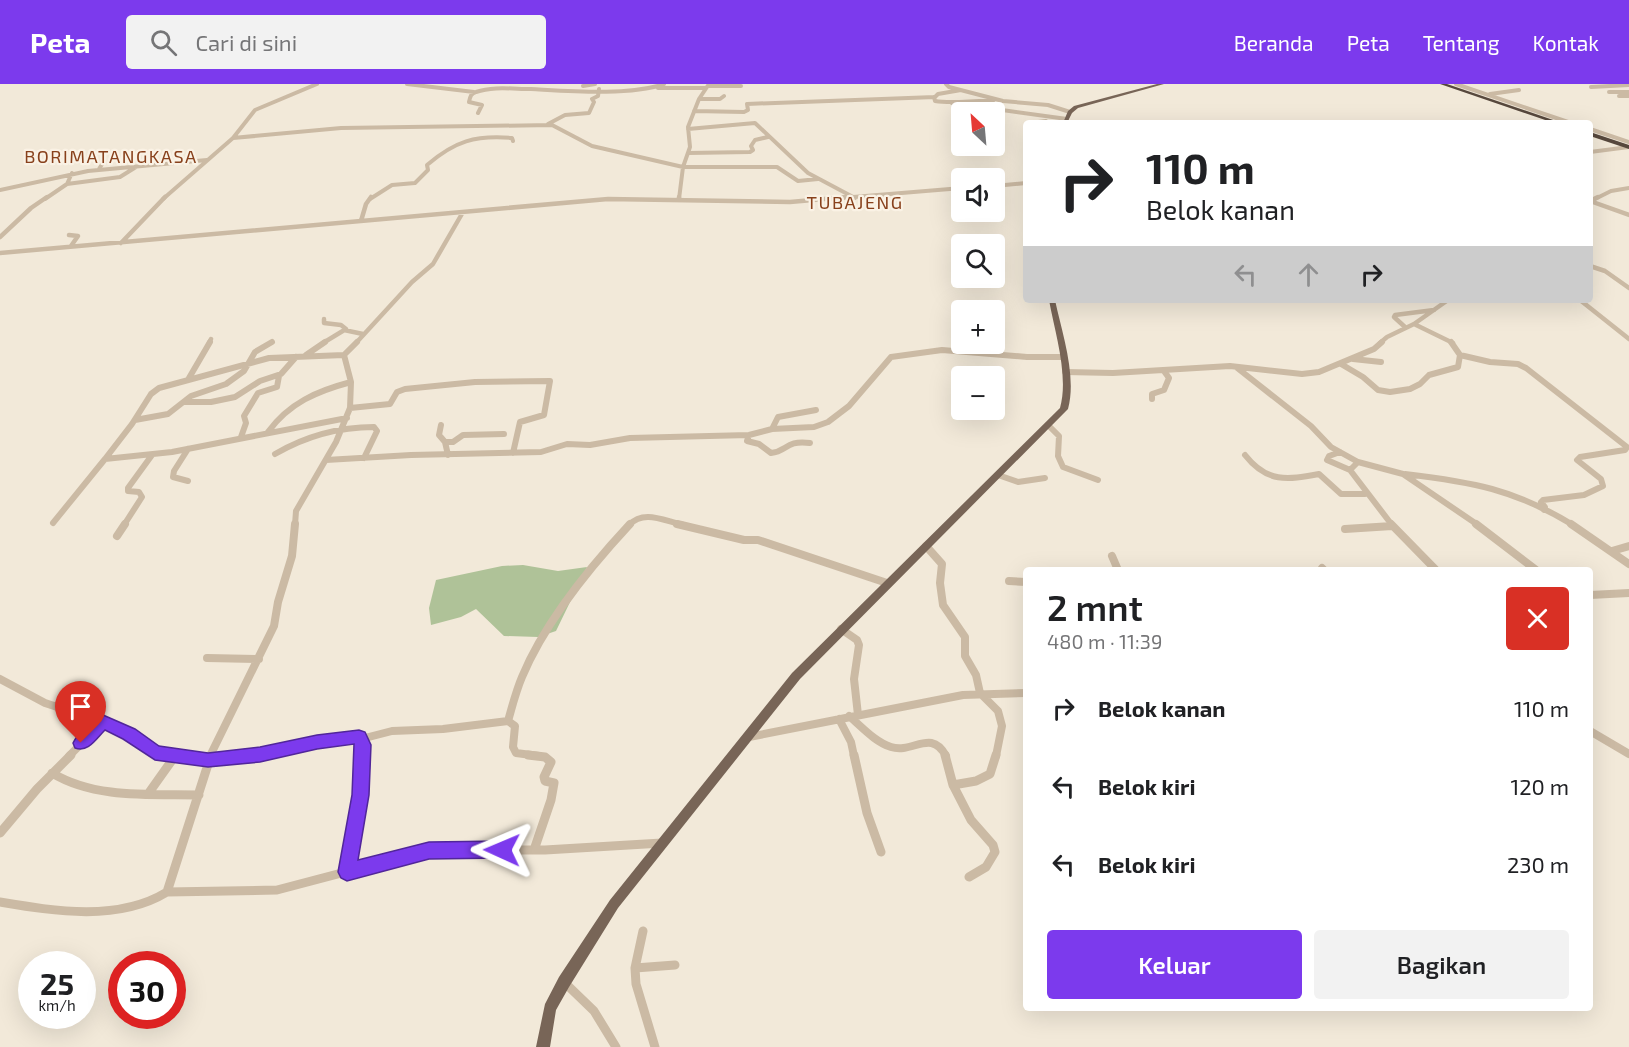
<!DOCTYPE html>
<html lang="id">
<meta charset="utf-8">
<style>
body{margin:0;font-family:"Exo 2",sans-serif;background:#f2f2f2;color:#202124;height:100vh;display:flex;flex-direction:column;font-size:22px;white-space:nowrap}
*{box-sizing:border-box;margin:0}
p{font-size:20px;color:#757577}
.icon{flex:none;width:33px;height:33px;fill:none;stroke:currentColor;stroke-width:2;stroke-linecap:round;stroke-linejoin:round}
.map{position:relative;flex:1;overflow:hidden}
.drawer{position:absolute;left:1023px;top:483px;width:570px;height:444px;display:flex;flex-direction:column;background:#fff;border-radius:6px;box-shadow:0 6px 24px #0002}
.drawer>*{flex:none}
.banner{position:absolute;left:1023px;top:36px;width:570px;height:183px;border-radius:6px;box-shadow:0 6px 24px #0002;background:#fff;color:#202124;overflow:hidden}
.needle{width:39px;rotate:334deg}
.buttons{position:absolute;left:951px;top:18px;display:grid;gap:12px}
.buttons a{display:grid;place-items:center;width:54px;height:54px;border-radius:6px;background:#fff;box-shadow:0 6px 24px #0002;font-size:30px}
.speed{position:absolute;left:18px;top:867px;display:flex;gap:12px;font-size:30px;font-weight:700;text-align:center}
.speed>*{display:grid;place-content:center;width:78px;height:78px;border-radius:50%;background:#fff;box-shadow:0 6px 24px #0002;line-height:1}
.speed small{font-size:15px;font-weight:400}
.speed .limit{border:9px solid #d22;background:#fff;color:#111}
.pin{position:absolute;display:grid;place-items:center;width:51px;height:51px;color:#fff;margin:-62px -26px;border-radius:50% 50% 50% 0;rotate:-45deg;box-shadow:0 0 6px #0007}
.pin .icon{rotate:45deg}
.me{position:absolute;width:66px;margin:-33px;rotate:271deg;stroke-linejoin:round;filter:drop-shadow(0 0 4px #0008)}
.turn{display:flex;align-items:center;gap:21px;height:126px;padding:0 24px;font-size:27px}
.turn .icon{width:78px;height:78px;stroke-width:2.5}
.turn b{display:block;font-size:42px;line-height:51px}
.lanes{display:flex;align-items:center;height:57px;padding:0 24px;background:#0003;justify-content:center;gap:30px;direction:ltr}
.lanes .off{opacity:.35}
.round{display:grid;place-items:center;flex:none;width:63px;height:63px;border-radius:6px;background:#f2f2f2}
.head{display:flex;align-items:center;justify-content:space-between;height:102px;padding:0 24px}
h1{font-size:36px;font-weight:600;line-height:45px}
.button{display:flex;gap:12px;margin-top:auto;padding:12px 24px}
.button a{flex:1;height:69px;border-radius:6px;background:#7c3aed;color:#fff;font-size:24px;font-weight:600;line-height:69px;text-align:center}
.button a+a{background:#f2f2f2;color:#202124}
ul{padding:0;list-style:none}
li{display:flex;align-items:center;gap:18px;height:78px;padding:0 24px}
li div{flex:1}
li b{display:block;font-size:22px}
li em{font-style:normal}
header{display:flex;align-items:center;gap:36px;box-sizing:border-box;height:84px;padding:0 30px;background:#7c3aed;color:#fff}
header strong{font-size:28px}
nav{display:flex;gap:33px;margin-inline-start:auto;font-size:21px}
.search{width:420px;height:54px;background:#f2f2f2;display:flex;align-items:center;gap:15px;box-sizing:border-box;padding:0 21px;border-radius:6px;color:#757577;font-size:22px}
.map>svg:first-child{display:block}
.green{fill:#afc298}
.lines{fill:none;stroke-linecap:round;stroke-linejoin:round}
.minor-far4{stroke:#cbbaa4;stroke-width:4}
.minor-far3{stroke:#cbbaa4;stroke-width:4.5}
.minor-far2{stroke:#cbbaa4;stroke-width:6}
.minor-far1{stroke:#cbbaa4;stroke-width:8}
.minor{stroke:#cbbaa4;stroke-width:9}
.major{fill:#786557;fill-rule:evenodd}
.highway{fill:#57483d;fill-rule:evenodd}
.route{fill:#7c3aed;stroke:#51269a;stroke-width:1.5}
.labels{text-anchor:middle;stroke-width:4.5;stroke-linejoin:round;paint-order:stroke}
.far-quarter-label{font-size:18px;letter-spacing:1.5px;fill:#88411c;stroke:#faf2e5}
</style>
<header>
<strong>Peta</strong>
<div class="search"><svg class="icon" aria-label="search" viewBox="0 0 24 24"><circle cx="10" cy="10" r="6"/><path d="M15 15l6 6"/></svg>Cari di sini</div>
<nav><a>Beranda</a><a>Peta</a><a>Tentang</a><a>Kontak</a></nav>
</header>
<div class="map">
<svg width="1629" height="963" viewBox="0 0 1629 963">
<rect width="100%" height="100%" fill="#f2e9d9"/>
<path class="green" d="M 523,481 L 558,487 L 587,483 L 556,547 L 538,553 L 504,552 L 476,525 L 461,533 L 431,541 L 429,524 L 436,496 L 502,482 Z"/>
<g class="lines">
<path class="minor-far4" d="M 407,0 L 474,8
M 946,0 L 949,3 L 1003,17 L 1048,21 L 1070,28
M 1456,0 L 1571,39
M 583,2 L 595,0
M 708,2 L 741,2
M 1591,3 L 1629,1
M 658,4 L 706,4
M 1609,8 L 1629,8
M 1490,10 L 1519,6
M 1619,12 L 1629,12
M 934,13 L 935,17 C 954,20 974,16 993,17
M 699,15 L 720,15 L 724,12
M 952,19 L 1067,35
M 694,27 L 744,28 L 748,26 L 747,20 L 935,13 L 938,10 L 961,6
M 478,29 L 482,21 L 469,18 C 470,13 471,9 476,8 C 493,2 513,5 531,5 C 569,7 629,12 664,0
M 1031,39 L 1046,37
M 548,40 L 565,31 L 589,29 L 594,18 L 592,15 L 598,12 L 599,5
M 688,45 L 755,39 L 808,89 L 855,114
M 1590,45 L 1629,58
M 233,54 L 341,44 L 552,41 L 592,62 L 683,83 L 777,83 L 798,97 L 818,95
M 1590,68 L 1629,63
M 688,69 L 750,68 L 753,66 L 751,62 L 755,56 L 768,53
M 99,85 L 104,77
M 67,100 L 120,93 L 136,83
M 994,102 L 1026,99
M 0,106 L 88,87 L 207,76
M 45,115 L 67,100 L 72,89
M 163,115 L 233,54 L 255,26 L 317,0
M 370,115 L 392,101 L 415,99 L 428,86 L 427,81 C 455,57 475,51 512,54 L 513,57
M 679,115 L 683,83 L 690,63 L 688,43 L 699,15 L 709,0
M 829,115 L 962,104
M 1595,115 L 1611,107 L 1629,104"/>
<path class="minor-far3" d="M 679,116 L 679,113
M 1590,117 L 1598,113
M 1590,117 L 1629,131
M 361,137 L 366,120 L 371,113
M 69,151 L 78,152 L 71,162
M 0,153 L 31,124 L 47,113
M 121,159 L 165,113
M 0,169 L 608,115 L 790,118 L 847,113
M 1590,182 L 1605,187 L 1629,204
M 1580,216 L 1629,255
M 1414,240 L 1453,259
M 1405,243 L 1394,233 L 1395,231 L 1434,226
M 344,246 L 363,250
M 209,259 L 211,255
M 323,259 L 346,245 L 341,241 L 324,239 L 324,235
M 356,259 L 412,198 L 433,180 L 463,128
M 1380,259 L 1387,253 L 1414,240 L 1448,216"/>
<path class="minor-far2" d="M 1451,258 L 1460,271 L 1490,278 L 1518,280 L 1526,284 L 1627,363 L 1625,366 L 1580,373 L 1577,376 L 1601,395 L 1603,402 L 1584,411 L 1543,416 L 1541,418 L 1545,423 L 1544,426
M 306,271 L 325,258
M 344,271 L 269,274 L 159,304 L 151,310 L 132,340 L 105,375 L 172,368 L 347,334
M 1353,275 L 1381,278
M 1341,280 L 1363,293 L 1378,306 L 1390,308 L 1410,305 L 1420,300 L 1429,291 L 1458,283 L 1460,271
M 1236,283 L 1311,342 L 1331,363 L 1358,378 L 1403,390 L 1478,441
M 1065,288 L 1113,289 L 1230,282 L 1302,290 L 1319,288 L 1374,265 L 1382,258
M 189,294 L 210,258
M 1152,315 L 1152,310 L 1164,306 L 1169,294 L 1164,287
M 185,318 L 211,318 L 235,313 L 260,297 L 281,290 L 296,273
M 350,324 L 390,320 L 397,308 L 405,305 L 475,298 L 550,297 L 544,331 L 520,338 L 513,369
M 135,336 L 168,330 L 191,312 L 226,300 L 244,287 L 255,268 L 272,258
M 441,341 L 439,351 L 445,358 L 448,371
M 1048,341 L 1059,352 L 1058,372 L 1063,383 L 1098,396
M 772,345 L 778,333 L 816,326
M 268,348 C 289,319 317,307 351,298
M 749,351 L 747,357 L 759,360 L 771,369 C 788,367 785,356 810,359
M 241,353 L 246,339 L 244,332 L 258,309 L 277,303 L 279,292
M 445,358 L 453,358 L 463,351 L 504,350
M 188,365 L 174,387 L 173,393 L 188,397
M 1340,368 L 1329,372 L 1327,376 L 1350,386
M 275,370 C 306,352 338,343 374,343 L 377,347 L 364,374
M 1245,371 C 1267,399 1287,396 1319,390 L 1341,410 L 1365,410
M 326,376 L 411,371 L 541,368 L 567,360 L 590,361 L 630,354 L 749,351 L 772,345 L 814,343 L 828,338 L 849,322 L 891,273 L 942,266 L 1027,273 L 1062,273
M 1358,378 L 1350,386 L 1392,441
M 1405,390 C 1472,398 1514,405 1573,441
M 998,391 L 1018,398 L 1045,394
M 53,439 L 105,375
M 124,441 L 142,413 L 139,408 L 128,407 L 128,404 L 152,371
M 295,441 L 296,427 L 336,358 L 350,324 L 351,298 L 344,271 L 357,258
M 629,441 C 644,425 664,437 684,441"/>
<path class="minor-far1" d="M 677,440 L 744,456 L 758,456 L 887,499
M 1391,440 L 1436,486
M 1476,440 L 1536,486
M 1571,440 L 1629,480
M 1345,445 L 1392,442
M 117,452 L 125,440
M 926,462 L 942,480 L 940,499 L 943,521 L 965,553 L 965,572 L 976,591 L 980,609 L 998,627 L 1002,642 L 996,672
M 1612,467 L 1629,462
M 1112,472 L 1118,486
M 1322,484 L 1324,486
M 1009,497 L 1026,498
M 1590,511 L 1629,509
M 841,545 L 857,556 L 859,561 L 854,595 L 858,631
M 207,574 L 259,575
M 0,595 L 45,619 L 103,638 L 129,650 L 151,667 L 173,672
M 849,632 C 862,643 875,658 891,663 C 913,670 931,644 946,672
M 839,635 L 851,658 L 854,672
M 508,637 L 515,642 L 513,663 L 516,669 L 539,672
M 1590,647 L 1629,670
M 749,653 L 963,611 L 1026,609
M 361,655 L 392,647 L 443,645 L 508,637 C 512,623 516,607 522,593 C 544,540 591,482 630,440
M 69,672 L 103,638
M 210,672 L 274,542 L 278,518 L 292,472 L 295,440
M 248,672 L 317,658 L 359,653 L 363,672"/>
<path class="minor" d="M 162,671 L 208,676 L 262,671
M 211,671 L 167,808 L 277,806 L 429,766 L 545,766 L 662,759
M 528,671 L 545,673 L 551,678 L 544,693 L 545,697 L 554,699 L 551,716 L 534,766
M 854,671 L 867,729 L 881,768
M 945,671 L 953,701 L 976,697 L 990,690 L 996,671
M 52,689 C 95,715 150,710 199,711
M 953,701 L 971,736 L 993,761 L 995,768 L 986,783 L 969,793
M 148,710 L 175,672
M 0,749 L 37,705 L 71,671
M 347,788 L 359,718 L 363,671
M 0,818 C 54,827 118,838 167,808
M 643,847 L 635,884 L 636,900 L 655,963
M 635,884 L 675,881
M 564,898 L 594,927 L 616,963"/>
<path class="major" d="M 1157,0 L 1164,0 L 1078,24 L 1072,29 L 1067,39 L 1063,39 L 1068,27 L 1074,22 Z
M 1049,216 L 1055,216 C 1062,249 1077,292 1068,325 L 800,595 L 618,824 L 569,903 L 556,926 L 550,963 L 536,963 L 545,920 L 559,893 L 610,816 L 792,589 L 1060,324 C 1069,292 1055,249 1049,216 Z"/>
<path class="highway" d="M 1440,0 L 1447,0 L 1562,39 L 1554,39 Z
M 1590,48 L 1629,61 L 1629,65 L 1590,52 Z"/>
</g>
<path class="route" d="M 103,631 L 135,645 L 159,662 L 208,669 L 260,663 L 317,651 L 359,646 L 365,648 L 371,661 L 369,711 L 358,776 L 429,758 L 502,757 L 508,760 L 511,766 L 508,772 L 502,774 L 429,775 L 347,797 L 341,794 L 338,788 L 352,711 L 354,660 L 317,665 L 260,678 L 208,683 L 155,676 L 123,655 L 105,646 C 96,655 88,669 75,664 L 73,659 C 78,649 92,635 103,631 Z"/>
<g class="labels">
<g class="far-quarter-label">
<text x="111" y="79">BORIMATANGKASA</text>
<text x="855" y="125">TUBAJENG</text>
</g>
</g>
</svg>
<div class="buttons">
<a><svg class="needle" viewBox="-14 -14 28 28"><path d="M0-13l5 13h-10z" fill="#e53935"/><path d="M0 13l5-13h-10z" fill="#757577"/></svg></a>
<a><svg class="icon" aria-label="sound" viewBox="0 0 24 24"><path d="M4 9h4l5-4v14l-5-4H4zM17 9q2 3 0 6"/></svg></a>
<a><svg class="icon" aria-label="search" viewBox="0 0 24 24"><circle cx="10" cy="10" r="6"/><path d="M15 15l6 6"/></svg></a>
<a>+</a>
<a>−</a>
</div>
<div class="speed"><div>25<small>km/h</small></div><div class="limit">30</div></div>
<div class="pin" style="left:81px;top:659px;background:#d93025"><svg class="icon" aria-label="arrive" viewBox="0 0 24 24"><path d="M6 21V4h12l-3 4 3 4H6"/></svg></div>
<svg class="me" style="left:502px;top:766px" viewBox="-20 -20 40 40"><path d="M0-17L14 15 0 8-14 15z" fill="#7c3aed" stroke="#fff" stroke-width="4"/></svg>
<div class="banner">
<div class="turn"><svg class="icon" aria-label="right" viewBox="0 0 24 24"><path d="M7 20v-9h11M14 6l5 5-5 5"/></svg><div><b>110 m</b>Belok kanan</div></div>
<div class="lanes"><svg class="icon off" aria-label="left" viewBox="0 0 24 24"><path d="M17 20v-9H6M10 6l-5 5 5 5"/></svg><svg class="icon off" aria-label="ahead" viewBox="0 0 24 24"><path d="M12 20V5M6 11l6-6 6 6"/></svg><svg class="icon" aria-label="right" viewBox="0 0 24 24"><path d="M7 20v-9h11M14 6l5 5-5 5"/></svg></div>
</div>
<section class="drawer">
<div class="head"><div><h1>2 mnt</h1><p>480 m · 11:39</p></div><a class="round" style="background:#d93025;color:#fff"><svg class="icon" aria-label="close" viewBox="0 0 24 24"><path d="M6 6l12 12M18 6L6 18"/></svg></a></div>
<ul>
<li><svg class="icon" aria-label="right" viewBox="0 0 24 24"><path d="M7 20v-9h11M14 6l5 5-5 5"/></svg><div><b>Belok kanan</b></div><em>110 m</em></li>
<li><svg class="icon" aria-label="left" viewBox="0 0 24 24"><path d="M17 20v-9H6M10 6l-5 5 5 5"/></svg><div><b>Belok kiri</b></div><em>120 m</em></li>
<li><svg class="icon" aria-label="left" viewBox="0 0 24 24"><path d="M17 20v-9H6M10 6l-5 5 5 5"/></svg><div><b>Belok kiri</b></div><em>230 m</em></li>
</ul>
<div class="button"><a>Keluar</a><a>Bagikan</a></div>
</section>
</div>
